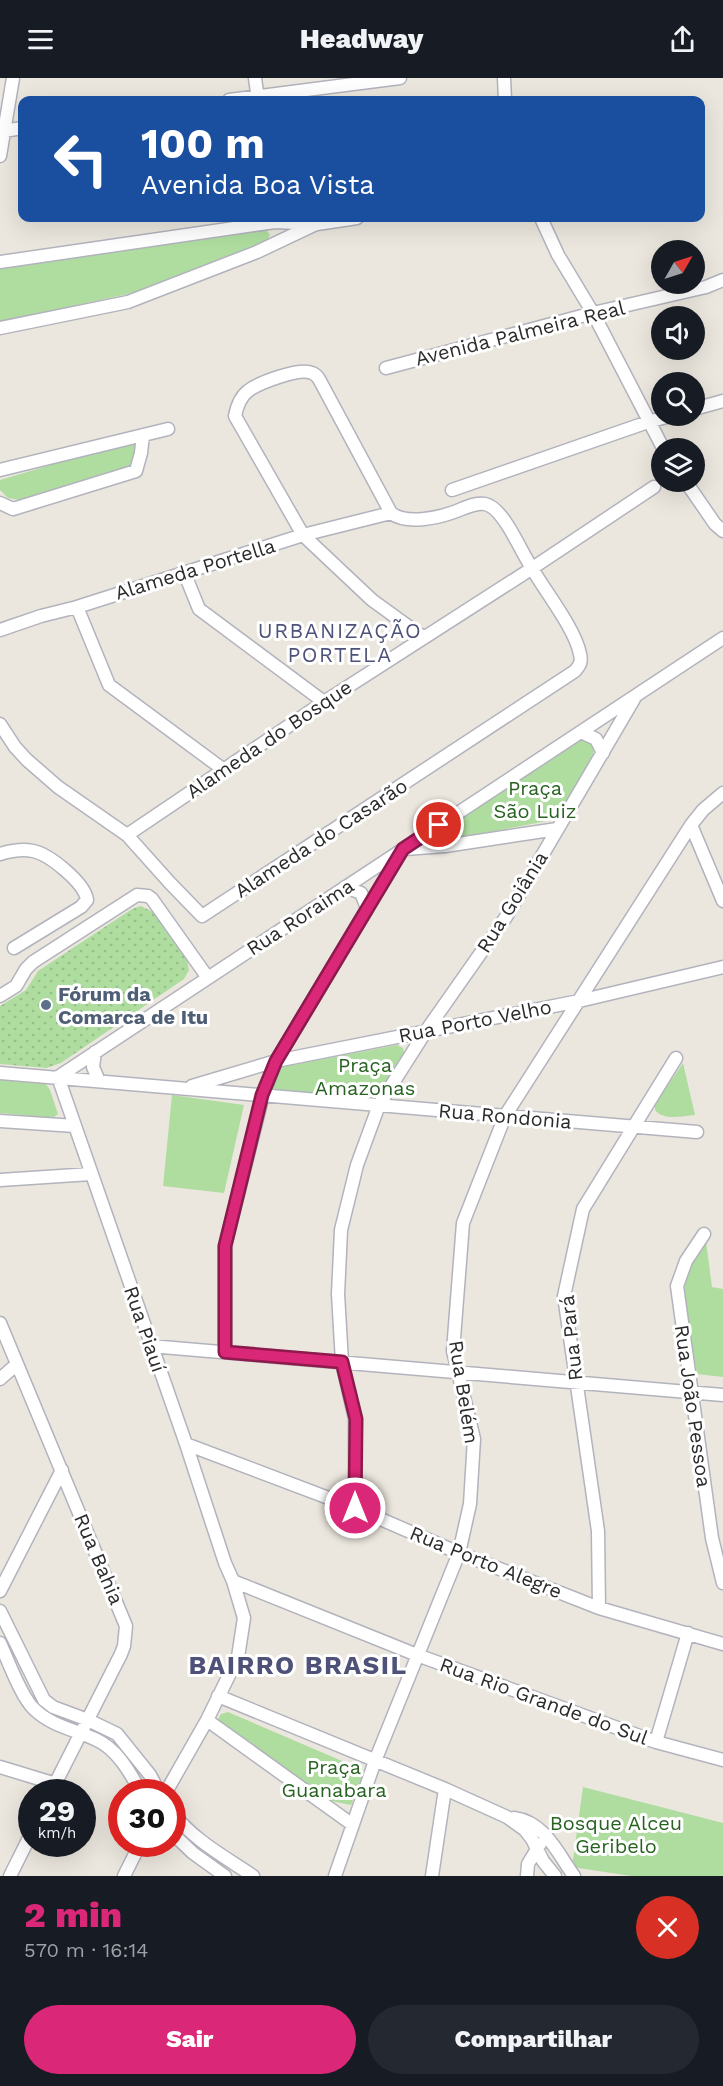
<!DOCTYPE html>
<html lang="pt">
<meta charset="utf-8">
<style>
body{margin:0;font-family:"Work Sans",sans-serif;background:#242831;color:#f1f3f6;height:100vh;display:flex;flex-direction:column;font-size:22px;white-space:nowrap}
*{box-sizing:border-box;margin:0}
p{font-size:20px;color:#9ea1a6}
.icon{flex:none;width:33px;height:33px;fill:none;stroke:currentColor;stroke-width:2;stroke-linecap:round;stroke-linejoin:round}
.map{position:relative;height:1798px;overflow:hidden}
.sheet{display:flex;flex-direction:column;background:#171b24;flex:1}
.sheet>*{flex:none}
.hud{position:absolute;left:18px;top:18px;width:687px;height:126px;border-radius:12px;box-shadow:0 6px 24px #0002;background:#1a4fa0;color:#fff;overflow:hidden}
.needle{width:39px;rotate:51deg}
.controls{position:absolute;left:651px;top:162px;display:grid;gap:12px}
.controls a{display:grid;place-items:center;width:54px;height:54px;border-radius:50%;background:#171b24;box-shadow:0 6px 24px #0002;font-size:30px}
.speed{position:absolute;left:18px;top:1701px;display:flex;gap:12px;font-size:30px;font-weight:700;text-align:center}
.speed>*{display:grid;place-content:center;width:78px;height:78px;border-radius:50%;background:#171b24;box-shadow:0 6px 24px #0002;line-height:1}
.speed small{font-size:15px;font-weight:400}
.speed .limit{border:9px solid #d22;background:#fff;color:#111}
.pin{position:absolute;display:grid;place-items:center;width:51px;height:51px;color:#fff;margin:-26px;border:3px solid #fff;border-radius:50%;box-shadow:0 2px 6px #0007}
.me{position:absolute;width:66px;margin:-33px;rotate:0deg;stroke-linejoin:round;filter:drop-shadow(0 0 4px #0008)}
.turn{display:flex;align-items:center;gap:21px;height:126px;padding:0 24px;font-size:27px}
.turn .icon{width:78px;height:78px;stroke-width:2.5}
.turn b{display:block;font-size:42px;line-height:51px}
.round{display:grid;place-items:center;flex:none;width:63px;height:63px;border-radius:32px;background:#242831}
.summary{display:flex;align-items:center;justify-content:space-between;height:102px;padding:0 24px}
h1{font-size:36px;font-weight:800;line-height:45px;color:#db2777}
.action{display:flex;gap:12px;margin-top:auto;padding:12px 24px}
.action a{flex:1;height:69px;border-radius:36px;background:#db2777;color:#fff;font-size:24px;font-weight:800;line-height:69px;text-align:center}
.action a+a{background:#242831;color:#f1f3f6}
header{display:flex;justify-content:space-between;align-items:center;height:78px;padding:0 24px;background:#171b24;font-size:27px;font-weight:800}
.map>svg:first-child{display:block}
.grass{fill:url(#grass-dots)}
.park{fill:#aedd9f}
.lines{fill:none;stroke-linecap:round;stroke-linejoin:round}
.minor-casing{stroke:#b2b3bd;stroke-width:15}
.minor{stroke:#fff;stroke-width:12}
.route-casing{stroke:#8e194d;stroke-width:15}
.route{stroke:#db2777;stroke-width:10}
.service-dot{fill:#5c6f8a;stroke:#fff;stroke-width:2}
.labels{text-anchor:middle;stroke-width:6;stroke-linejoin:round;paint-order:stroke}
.street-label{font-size:20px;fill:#2b2b2b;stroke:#fff}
.park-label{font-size:20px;fill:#276220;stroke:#fff}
.service-label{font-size:20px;font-weight:bold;fill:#4e5e75;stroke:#fff;text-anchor:start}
.neighbourhood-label{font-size:21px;letter-spacing:1.5px;fill:#4f5278;stroke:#fff}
.district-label{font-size:26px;font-weight:bold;letter-spacing:1.5px;fill:#4f5278;stroke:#fff}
</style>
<header><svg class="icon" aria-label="menu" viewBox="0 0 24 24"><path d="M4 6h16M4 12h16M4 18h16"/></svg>Headway<svg class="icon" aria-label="share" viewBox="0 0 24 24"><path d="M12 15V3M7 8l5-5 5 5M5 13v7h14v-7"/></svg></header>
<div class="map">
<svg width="723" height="1798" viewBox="0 0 723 1798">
<defs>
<pattern id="grass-dots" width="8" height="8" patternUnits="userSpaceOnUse" patternTransform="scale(1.5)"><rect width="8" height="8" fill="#aedd9f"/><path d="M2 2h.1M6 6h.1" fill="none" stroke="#96be89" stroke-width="1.8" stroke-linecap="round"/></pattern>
</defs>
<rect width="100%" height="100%" fill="#ebe7de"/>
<path class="grass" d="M 141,828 L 153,834 L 187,882 L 189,892 L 184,901 L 61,985 L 46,990 L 0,986 L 0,928 L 26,912 L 38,893 L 132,831 Z"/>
<path class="park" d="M 266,151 L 270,157 L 267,162 L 146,212 L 0,244 L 0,191 L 252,152 Z
M 129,364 L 140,365 L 134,387 L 25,423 L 8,420 L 0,412 L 0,402 Z
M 583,661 L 594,665 C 598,683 565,729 552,742 L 475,757 L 448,760 L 445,756 L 448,749 Z
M 397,967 L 403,970 L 405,980 L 376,1023 L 275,1014 L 272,1006 L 282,989 Z
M 683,985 L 695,1037 C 682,1038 664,1043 655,1032 L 655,1026 Z
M 0,1002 L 45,1005 L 50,1012 L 58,1036 L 53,1040 L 0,1035 Z
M 172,1017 L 244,1027 L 224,1115 L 163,1108 Z
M 706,1163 L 712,1209 L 723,1211 L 723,1299 L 697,1296 L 683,1217 L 688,1191 Z
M 228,1634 L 363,1692 L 363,1698 L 351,1727 L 331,1723 L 222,1647 L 218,1641 L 221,1636 Z
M 583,1709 L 723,1745 L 723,1798 L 631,1798 L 572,1789 Z"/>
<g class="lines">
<g class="minor-casing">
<path id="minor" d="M 255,0 L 258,22
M 504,0 L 505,22
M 229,22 L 400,0
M 4,53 L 22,50
M 0,78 L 13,0
M 541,140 L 558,177 L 593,235 L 663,370
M 0,184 L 275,144 L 317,146 L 357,140
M 0,250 L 128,224 L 257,174 L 316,146
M 386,290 L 593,235 L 706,209 L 723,202
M 694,331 L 723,323
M 0,392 L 168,351
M 686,404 L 715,446 L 723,453
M 452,412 L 648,344 L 670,338
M 0,425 L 13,431 L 136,393 L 141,375 L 143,357
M 184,494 L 199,531 L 324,624
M 77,529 L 109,607 L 224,692
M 0,552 L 41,538 L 77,529 L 303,457 L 391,435
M 0,646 L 15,669 L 27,682 L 58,709 L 127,757 L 170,805 L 202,838 L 575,593 C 580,587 582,584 580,576 C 575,551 547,516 533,492 C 524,478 517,462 508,448 C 503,440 495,428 485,426 C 475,424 463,431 454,434 C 437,440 407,447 391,435 L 319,301 C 317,298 315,296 312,295 C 300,289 258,305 248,313 C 240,319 237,328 235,338 L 303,457 L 372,522 L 423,559
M 581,654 L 596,661 L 603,675
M 691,747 L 723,823
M 127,757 L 324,624 L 531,491 L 654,409
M 405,771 L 445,768 L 557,751
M 0,776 C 10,773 23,771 33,773 C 49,776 85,805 87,822 L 81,829 L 14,870
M 345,809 L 361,815 L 367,830
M 0,918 L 16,908 L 26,891 L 33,884 L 137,817 L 148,818 L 152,821 L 208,900
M 95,974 L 93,989 L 99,1003
M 0,995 L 697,1054
M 192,1008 L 276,983 L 579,923 L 723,889
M 0,1043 L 75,1048
M 0,1102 L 91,1096
M 704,1156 L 686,1183 L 677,1208 L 712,1460 L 723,1505
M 0,1245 L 126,1548 L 124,1568 L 121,1576 L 51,1714
M 150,1268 L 723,1317
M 225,1274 L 225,1168 L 263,1017 L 276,983 L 401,774
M 0,1301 L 17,1286
M 186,1366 L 355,1430 L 459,1475 L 599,1530 L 723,1566
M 355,1430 L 355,1341 L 342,1284 L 338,1216 L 341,1152 L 357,1087 L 379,1027 L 426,953 L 506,839 L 634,621
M 233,1503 L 417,1577 L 656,1664 L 723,1682
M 0,1513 L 62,1392
M 599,1530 L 598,1453 L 564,1218 L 583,1131 L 676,980
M 0,1533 L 44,1622 L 53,1629 L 88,1642 L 117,1656 L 150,1697 L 159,1714
M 0,1565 C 8,1582 21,1619 34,1631 C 51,1648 76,1652 97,1662 C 118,1672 130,1695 141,1714
M 218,1618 L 445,1711 L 507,1739 L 525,1752 L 532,1761 L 543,1783 L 555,1798
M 207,1642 L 353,1747
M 656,1664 L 688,1555
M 0,1689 L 56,1706
M 166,1714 L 207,1642 L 238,1579 L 244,1540 L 233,1503 L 225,1485 L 186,1366 L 58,999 L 723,560
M 172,1734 C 193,1762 225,1779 253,1798
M 514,1740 C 545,1744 558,1776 574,1798
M 172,1755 L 193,1775 L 225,1798
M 10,1798 L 32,1754
M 124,1798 L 140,1766
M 335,1798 L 375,1683 L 459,1475 L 470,1426 L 474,1361 L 453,1273 L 463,1145 L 505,1038 L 691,747 L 703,732 L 723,715
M 432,1798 L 445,1711
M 527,1798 L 528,1786 L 540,1766"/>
</g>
<use href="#minor" class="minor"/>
</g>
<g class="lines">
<g class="route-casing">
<path id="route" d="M 355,1430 L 356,1341 L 342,1284 L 225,1274 L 225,1168 L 262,1017 L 276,983 L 403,771 L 439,747"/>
</g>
<use href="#route" class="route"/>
</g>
<circle class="service-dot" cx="46" cy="927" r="6"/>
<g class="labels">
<g class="street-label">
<text transform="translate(520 255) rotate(-14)" y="7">Avenida Palmeira Real</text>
<text transform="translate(195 491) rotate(-17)" y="7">Alameda Portella</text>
<text transform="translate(269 661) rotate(-34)" y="7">Alameda do Bosque</text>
<text transform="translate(321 760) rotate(-33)" y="7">Alameda do Casarão</text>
<text transform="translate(512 824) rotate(-58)" y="7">Rua Goiânia</text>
<text transform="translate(300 839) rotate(-33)" y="7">Rua Roraima</text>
<text transform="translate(475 943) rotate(-11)" y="7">Rua Porto Velho</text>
<text transform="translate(505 1038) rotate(5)" y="7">Rua Rondonia</text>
<text transform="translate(145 1251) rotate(71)" y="7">Rua Piauí</text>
<text transform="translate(571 1260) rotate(-96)" y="7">Rua Pará</text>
<text transform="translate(464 1314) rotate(81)" y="7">Rua Belém</text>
<text transform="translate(693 1328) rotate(82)" y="7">Rua João Pessoa</text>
<text transform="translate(99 1481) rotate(67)" y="7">Rua Bahia</text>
<text transform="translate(486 1484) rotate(22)" y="7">Rua Porto Alegre</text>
<text transform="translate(544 1623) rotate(20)" y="7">Rua Rio Grande do Sul</text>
</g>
<g class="park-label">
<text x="535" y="717">Praça<tspan x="535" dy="23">São Luiz</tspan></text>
<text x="365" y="994">Praça<tspan x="365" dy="23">Amazonas</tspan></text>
<text x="334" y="1696">Praça<tspan x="334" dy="23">Guanabara</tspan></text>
<text x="616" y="1752">Bosque Alceu<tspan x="616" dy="23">Geribelo</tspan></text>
</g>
<g class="service-label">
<text x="58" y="923">Fórum da<tspan x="58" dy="23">Comarca de Itu</tspan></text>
</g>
<g class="neighbourhood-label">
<text x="340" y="560">URBANIZAÇÃO<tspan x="340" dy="24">PORTELA</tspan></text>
</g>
<g class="district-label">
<text x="298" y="1596">BAIRRO BRASIL</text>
</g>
</g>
</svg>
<div class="controls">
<a><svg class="needle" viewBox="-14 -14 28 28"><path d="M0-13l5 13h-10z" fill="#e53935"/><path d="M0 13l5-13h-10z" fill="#9ea1a6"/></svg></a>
<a><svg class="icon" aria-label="sound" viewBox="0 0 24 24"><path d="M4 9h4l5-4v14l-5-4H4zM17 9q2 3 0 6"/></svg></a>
<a><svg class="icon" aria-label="search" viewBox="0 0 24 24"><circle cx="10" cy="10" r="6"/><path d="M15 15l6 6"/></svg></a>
<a><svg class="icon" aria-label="layers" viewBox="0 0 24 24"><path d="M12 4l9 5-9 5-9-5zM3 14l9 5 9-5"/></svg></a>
</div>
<div class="speed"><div>29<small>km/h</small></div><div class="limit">30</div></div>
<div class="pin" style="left:439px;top:747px;background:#d93025"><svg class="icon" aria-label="arrive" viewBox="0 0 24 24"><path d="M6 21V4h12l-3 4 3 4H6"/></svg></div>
<svg class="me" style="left:355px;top:1430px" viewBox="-20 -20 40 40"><circle r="17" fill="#db2777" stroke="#fff" stroke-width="3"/><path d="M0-11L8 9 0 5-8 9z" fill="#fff"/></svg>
<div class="hud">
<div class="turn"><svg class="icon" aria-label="left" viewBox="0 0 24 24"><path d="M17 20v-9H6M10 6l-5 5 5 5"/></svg><div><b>100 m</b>Avenida Boa Vista</div></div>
</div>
</div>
<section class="sheet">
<div class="summary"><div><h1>2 min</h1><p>570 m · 16:14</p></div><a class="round" style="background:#d93025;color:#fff"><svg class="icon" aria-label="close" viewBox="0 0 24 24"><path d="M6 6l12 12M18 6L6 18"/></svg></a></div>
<div class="action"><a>Sair</a><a>Compartilhar</a></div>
</section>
